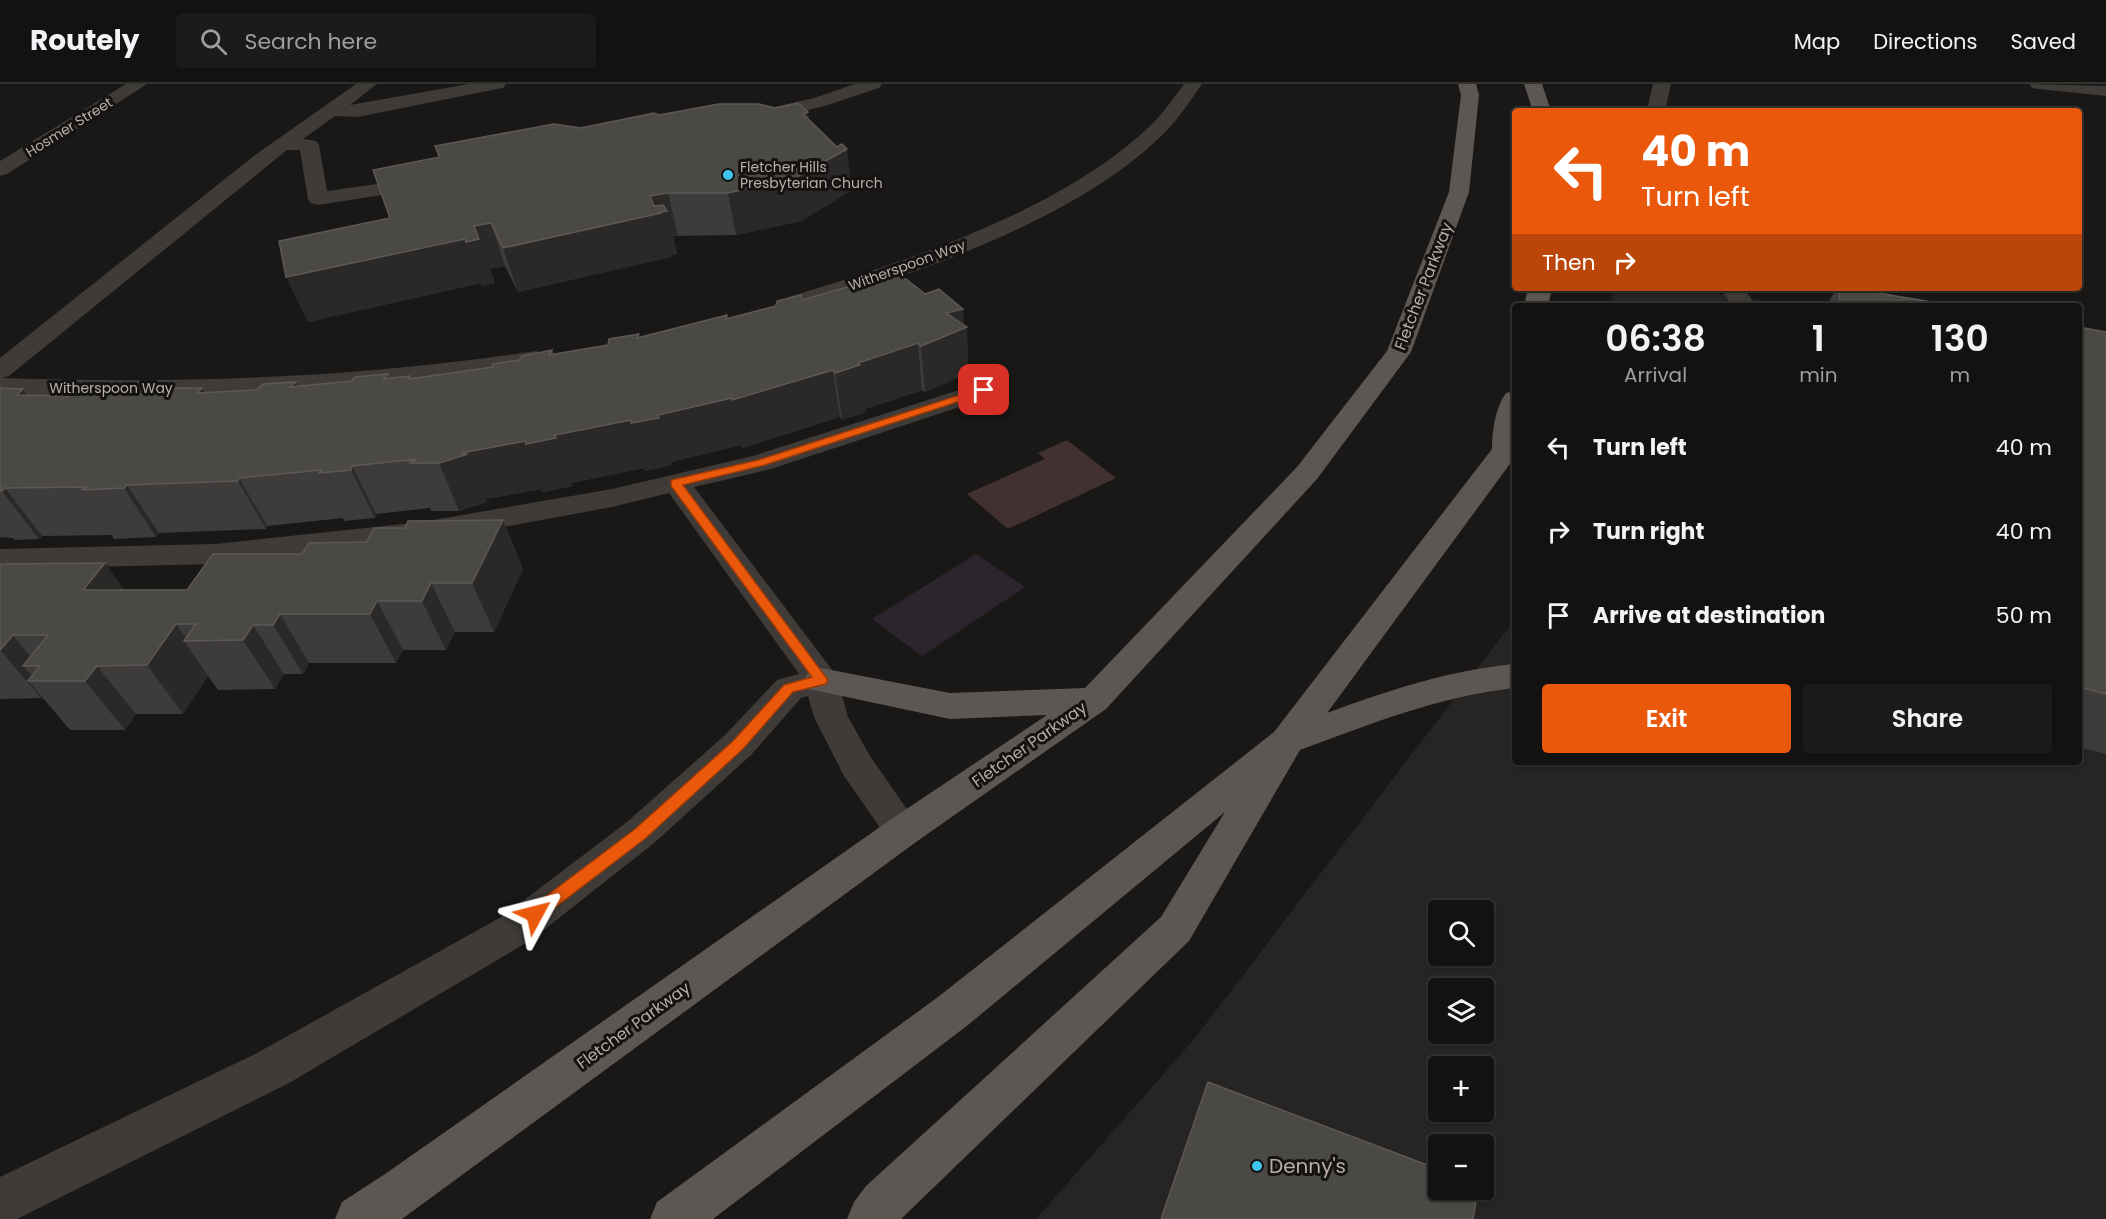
<!DOCTYPE html>
<meta charset="utf-8">
<style>
body{margin:0;font-family:Poppins,sans-serif;background:#1c1b1a;color:#f1f3f6;height:100vh;display:flex;flex-direction:column;font-size:22px;white-space:nowrap}
*{box-sizing:border-box;margin:0}
p{font-size:20px;color:#9d9e9f}
.icon{flex:none;width:33px;height:33px;fill:none;stroke:currentColor;stroke-width:2;stroke-linecap:round;stroke-linejoin:round}
.map{position:relative;flex:1;overflow:hidden}
.panel{position:absolute;left:1512px;top:219px;width:570px;height:462px;display:flex;flex-direction:column;background:#131211;border-radius:6px;box-shadow:0 2px 4px #0004,0 0 0 2px #323231}
.panel>*{flex:none}
.banner{position:absolute;left:1512px;top:24px;width:570px;height:183px;border-radius:6px;box-shadow:0 2px 4px #0004,0 0 0 2px #323231;background:#ea580c;color:#fff;overflow:hidden}
.buttons{position:absolute;left:1428px;top:816px;display:grid;gap:12px}
.buttons a{display:grid;place-items:center;width:66px;height:66px;border-radius:6px;background:#131211;box-shadow:0 2px 4px #0004,0 0 0 2px #323231;font-size:30px}
.pin{position:absolute;display:grid;place-items:center;width:51px;height:51px;color:#fff;margin:-26px;border-radius:12px;box-shadow:0 3px 9px #0006}
.me{position:absolute;width:66px;margin:-33px;rotate:52deg;stroke-linejoin:round;filter:drop-shadow(0 0 4px #0008)}
.turn{display:flex;align-items:center;gap:21px;height:126px;padding:0 30px;font-size:27px}
.turn .icon{width:78px;height:78px;stroke-width:2.5}
.turn b{display:block;font-size:42px;line-height:51px}
.then{display:flex;align-items:center;height:57px;padding:0 30px;background:#0003;gap:12px;font-size:22px}
.eta{display:flex;justify-content:space-evenly;align-items:center;height:102px;text-align:center}
.eta b{font-size:36px;font-weight:600;line-height:42px}
.action{display:flex;gap:12px;margin-top:auto;padding:12px 30px}
.action a{flex:1;height:69px;border-radius:6px;background:#ea580c;color:#fff;font-size:24px;font-weight:600;line-height:69px;text-align:center}
.action a+a{background:#1c1b1a;color:#f1f3f6}
ul{padding:0;list-style:none}
li{display:flex;align-items:center;gap:18px;height:84px;padding:0 30px}
li div{flex:1}
li b{display:block;font-size:22px}
li em{font-style:normal}
header{display:flex;align-items:center;gap:36px;box-sizing:border-box;height:84px;padding:0 30px;background:#131211;border-bottom:2px solid #323231}
header strong{font-size:28px}
nav{display:flex;gap:33px;margin-inline-start:auto;font-size:21px}
.search{width:420px;height:54px;background:#1c1b1a;display:flex;align-items:center;gap:15px;box-sizing:border-box;padding:0 21px;border-radius:6px;color:#9d9e9f;font-size:22px}
.map>svg:first-child{display:block}
.built{fill:#262523;fill-rule:evenodd}
.green{fill:#2b252e}
.water{fill:#423130}
.lines{fill:none;stroke-linecap:round;stroke-linejoin:round}
.minor{fill:#3e3b38;fill-rule:evenodd}
.major{fill:#5d5754;fill-rule:evenodd}
.wall{fill:#3e3c3a}
.shaded-wall{fill:#2a2927}
.building{fill:#4b4946;stroke:#5d5856;stroke-width:1.5}
.route{fill:#ea580c;stroke:#983908;stroke-width:1.5}
.poi-dot{fill:#3cc6ed;stroke:#141312;stroke-width:2}
.labels{text-anchor:middle;stroke-width:6;stroke-linejoin:round;paint-order:stroke}
.far-street-label{font-size:14px;fill:#b9adaa;stroke:#141312}
.far-poi-label{font-size:14px;fill:#b9adaa;stroke:#141312;text-anchor:start}
.street-label{font-size:16px;fill:#b9adaa;stroke:#141312}
.near-poi-label{font-size:20px;fill:#b9adaa;stroke:#141312;text-anchor:start}
</style>
<header>
<strong>Routely</strong>
<div class="search"><svg class="icon" aria-label="search" viewBox="0 0 24 24"><circle cx="10" cy="10" r="6"/><path d="M15 15l6 6"/></svg>Search here</div>
<nav><a>Map</a><a>Directions</a><a>Saved</a></nav>
</header>
<div class="map">
<svg width="2106" height="1135" viewBox="0 0 2106 1135">
<rect width="100%" height="100%" fill="#191817"/>
<path class="built" d="M 1613,204 L 1685,204 L 1793,222 L 1611,222 Z
M 2079,270 L 2106,274 L 2106,1135 L 1036,1135 L 1195,954 L 1515,535 L 1515,678 L 2079,678 ZM 1438,826 L 1484,826 L 1484,872 L 1438,872 ZM 1438,904 L 1484,904 L 1484,950 L 1438,950 ZM 1438,982 L 1484,982 L 1484,1028 L 1438,1028 ZM 1438,1060 L 1484,1060 L 1484,1106 L 1438,1106 Z"/>
<path class="green" d="M 976,470 L 1025,503 L 922,572 L 872,535 Z"/>
<path class="water" d="M 1067,356 L 1116,394 L 1008,445 L 967,410 L 1045,375 L 1038,369 Z"/>
<g class="lines">
<path class="minor" d="M 126,0 L 147,0 L 7,90 L 0,92 L 0,77 Z
M 356,0 L 377,0 L 350,21 L 469,0 L 506,0 L 503,4 L 497,5 L 358,33 L 335,32 L 303,55 L 316,57 L 319,61 L 327,107 L 426,93 L 433,95 L 436,99 L 433,103 L 318,121 L 311,119 L 308,115 L 300,66 L 287,66 L 9,292 L 1,294 C 181,300 358,294 536,267 L 545,270 L 549,275 L 545,280 C 491,294 433,298 378,303 C 252,314 126,314 0,310 L 0,274 L 255,71 Z
M 855,0 L 882,0 L 879,4 L 825,22 L 759,38 L 752,36 L 750,32 L 752,28 L 814,14 Z
M 1184,0 L 1202,0 C 1192,14 1181,31 1169,44 C 1100,117 978,166 884,198 C 855,207 826,218 797,225 L 789,223 L 785,218 L 789,213 C 907,177 1068,125 1156,36 C 1166,25 1175,12 1184,0 Z
M 1653,0 L 1671,0 L 1665,27 L 1647,27 Z
M 2029,0 L 2106,2 L 2106,12 L 2038,5 L 2032,4 Z
M 1720,204 L 1744,204 L 1752,216 L 1752,222 L 1728,222 L 1728,216 Z
M 984,298 L 993,300 L 997,306 L 993,312 L 771,385 L 694,403 L 833,587 L 838,596 L 848,633 L 870,672 L 922,747 L 916,758 L 903,762 L 890,758 L 844,692 L 814,633 L 808,612 L 801,614 L 751,671 L 653,760 L 531,856 L 289,999 L 17,1135 L 0,1135 L 0,1093 L 257,969 L 503,832 L 627,738 L 725,651 L 777,596 L 799,590 L 669,409 L 612,423 L 422,458 L 215,480 L 0,485 L 0,465 L 215,460 L 422,438 L 612,405 L 753,372 Z"/>
<path class="major" d="M 1458,0 L 1476,0 L 1479,11 L 1469,108 L 1411,268 L 1317,395 L 1106,625 L 916,758 L 402,1135 L 335,1135 L 342,1118 L 385,1090 L 890,736 L 1047,631 L 950,635 L 809,605 L 804,596 L 809,587 L 821,584 L 950,609 L 1085,604 L 1297,383 L 1387,267 L 1449,108 L 1461,11 Z
M 1524,0 L 1542,0 L 1551,27 L 1533,27 Z
M 1528,204 L 1552,204 L 1548,222 L 1524,222 Z
M 1515,307 L 1515,373 L 1327,629 C 1389,606 1450,586 1515,580 L 1515,604 C 1439,612 1371,640 1300,666 L 1189,857 L 901,1135 L 847,1135 L 854,1118 L 866,1102 L 1161,833 L 1225,728 L 968,941 L 713,1135 L 650,1135 L 657,1118 L 938,913 L 1274,648 L 1492,365 C 1492,348 1495,324 1506,309 Z"/>
</g>
<path class="wall" d="M 659,31 L 809,36 L 852,106 L 801,137 L 736,151 L 673,152 L 677,170 L 671,171 L 671,173 L 518,208 L 505,182 L 490,185 L 495,199 L 482,202 L 481,199 L 308,238 L 438,73 L 435,62 L 581,44 Z
M 873,194 L 963,241 L 969,289 L 925,308 L 922,306 L 865,325 L 866,328 L 842,336 L 840,333 L 742,364 L 741,361 L 671,378 L 671,381 L 645,387 L 644,384 L 571,399 L 572,402 L 543,408 L 542,405 L 486,415 L 487,418 L 459,427 L 431,427 L 430,424 L 376,430 L 375,434 L 344,437 L 343,434 L 267,442 L 266,445 L 159,449 L 156,453 L 114,455 L 112,451 L 42,452 L 39,455 L 14,456 L 13,454 L 0,453 L 0,304 L 23,305 L 27,311 L 69,312 L 205,309 L 257,306 L 390,294 L 411,294 L 493,283 L 552,266 L 554,270 L 608,261 L 728,234 L 802,216 Z
M 1836,204 L 1849,204 L 1955,222 L 1827,222 Z
M 2079,243 L 2106,248 L 2106,670 L 2079,663 Z
M 503,436 L 523,485 L 494,548 L 455,548 L 446,566 L 403,566 L 396,579 L 309,579 L 303,590 L 284,590 L 275,605 L 218,606 L 208,592 L 183,630 L 136,630 L 125,646 L 70,646 L 43,614 L 0,615 L 0,480 L 125,506 L 187,506 L 302,470 L 366,458 L 405,444 Z"/>
<path class="shaded-wall" d="M 808,28 L 813,68 L 803,30 Z
M 847,65 L 852,106 L 801,137 L 736,151 L 728,109 Z
M 668,109 L 678,152 L 673,152 L 677,170 L 671,171 L 671,173 L 518,208 L 503,164 L 650,112 Z
M 491,139 L 505,182 L 490,185 L 495,199 L 482,202 L 481,199 L 308,238 L 286,193 L 465,155 L 474,142 Z
M 963,225 L 964,244 L 967,243 L 969,289 L 925,308 L 921,262 L 946,229 Z
M 918,259 L 922,306 L 865,325 L 866,328 L 842,336 L 835,289 L 858,279 Z
M 833,286 L 840,333 L 742,364 L 741,361 L 671,378 L 671,381 L 645,387 L 644,384 L 571,399 L 572,402 L 543,408 L 542,405 L 486,415 L 487,418 L 459,427 L 439,379 L 461,369 L 658,331 Z
M 296,298 L 320,345 L 290,303 Z
M 202,304 L 229,351 L 197,309 Z
M 23,305 L 56,352 L 17,311 Z
M 105,306 L 135,353 L 99,311 Z
M 352,382 L 376,430 L 375,434 L 351,386 Z
M 239,394 L 267,442 L 266,445 L 238,397 Z
M 127,401 L 159,449 L 156,453 L 124,404 Z
M 5,404 L 42,452 L 39,455 L 2,407 Z
M 503,436 L 523,485 L 494,548 L 472,499 Z
M 105,479 L 140,528 L 83,506 Z
M 431,499 L 455,548 L 446,566 L 422,517 Z
M 377,517 L 403,566 L 396,579 L 370,530 Z
M 280,530 L 309,579 L 303,590 L 273,541 Z
M 176,540 L 188,557 L 184,557 L 208,592 L 183,630 L 147,581 Z
M 253,541 L 284,590 L 275,605 L 243,556 Z
M 13,551 L 38,582 L 23,582 L 37,597 L 28,597 L 43,614 L 42,615 L 0,566 Z
M 97,582 L 136,630 L 125,646 L 85,597 Z"/>
<path class="building" d="M 798,19 L 808,28 L 803,30 L 837,63 L 842,60 L 847,65 L 795,94 L 728,109 L 668,109 L 650,112 L 654,122 L 663,121 L 667,127 L 660,128 L 661,129 L 503,164 L 491,139 L 474,142 L 479,155 L 466,158 L 465,155 L 286,193 L 279,157 L 390,134 L 373,86 L 440,73 L 435,62 L 554,40 L 581,44 L 654,29 L 659,31 L 719,20 L 759,20 L 775,24 Z
M 896,187 L 925,210 L 939,205 L 963,225 L 946,229 L 967,243 L 921,262 L 918,259 L 858,279 L 860,281 L 835,289 L 833,286 L 732,316 L 732,314 L 658,331 L 659,334 L 631,339 L 631,336 L 555,351 L 556,354 L 526,360 L 526,357 L 461,369 L 468,370 L 439,379 L 409,379 L 417,375 L 352,382 L 351,386 L 319,389 L 322,386 L 239,394 L 238,397 L 127,401 L 124,404 L 81,406 L 87,403 L 5,404 L 2,407 L 0,407 L 0,304 L 23,305 L 17,311 L 69,312 L 74,307 L 105,306 L 99,311 L 159,310 L 164,304 L 202,304 L 197,309 L 257,306 L 263,300 L 296,298 L 290,303 L 352,297 L 355,293 L 388,290 L 383,295 L 410,292 L 409,295 L 493,283 L 492,280 L 519,276 L 522,272 L 552,266 L 549,271 L 608,261 L 609,255 L 639,250 L 637,254 L 727,231 L 726,235 L 776,222 L 777,217 L 801,211 L 802,216 L 851,202 L 850,197 L 873,191 L 873,194 Z
M 1838,204 L 1849,204 L 1955,222 L 1841,222 Z
M 2079,243 L 2106,248 L 2106,610 L 2079,603 Z
M 503,436 L 472,499 L 431,499 L 422,517 L 377,517 L 370,530 L 280,530 L 273,541 L 253,541 L 243,556 L 184,557 L 196,540 L 176,540 L 147,581 L 97,582 L 85,597 L 28,597 L 40,582 L 23,582 L 48,551 L 13,551 L 0,566 L 0,480 L 105,479 L 83,506 L 187,506 L 213,470 L 302,470 L 309,459 L 366,458 L 374,444 L 405,444 L 408,437 Z
M 1208,998 L 1438,1085 L 1438,1106 L 1478,1106 L 1473,1135 L 1161,1135 Z"/>
<path class="route" d="M 984,303 L 989,306 L 988,308 L 765,381 L 683,401 L 828,596 L 826,600 L 793,608 L 743,665 L 646,754 L 540,835 L 535,837 L 529,835 L 526,830 L 529,825 L 635,745 L 733,657 L 784,601 L 812,593 L 671,402 L 671,396 L 758,376 Z"/>
<g class="poi-dot">
<circle cx="728" cy="91" r="6"/>
<circle cx="1257" cy="1082" r="6"/>
</g>
<g class="labels">
<g class="far-street-label">
<text transform="translate(69 43) rotate(-32)" y="5">Hosmer Street</text>
<text transform="translate(907 181) rotate(-20)" y="5">Witherspoon Way</text>
<text x="111" y="309">Witherspoon Way</text>
</g>
<g class="far-poi-label">
<text x="740" y="88">Fletcher Hills<tspan x="740" dy="16">Presbyterian Church</tspan></text>
</g>
<g class="street-label">
<text transform="translate(1423 202) rotate(-69)" y="6">Fletcher Parkway</text>
<text transform="translate(1029 660) rotate(-35)" y="6">Fletcher Parkway</text>
<text transform="translate(633 941) rotate(-36)" y="6">Fletcher Parkway</text>
</g>
<g class="near-poi-label">
<text x="1269" y="1089">Denny's</text>
</g>
</g>
</svg>
<div class="buttons">
<a><svg class="icon" aria-label="search" viewBox="0 0 24 24"><circle cx="10" cy="10" r="6"/><path d="M15 15l6 6"/></svg></a>
<a><svg class="icon" aria-label="layers" viewBox="0 0 24 24"><path d="M12 4l9 5-9 5-9-5zM3 14l9 5 9-5"/></svg></a>
<a>+</a>
<a>−</a>
</div>
<div class="pin" style="left:984px;top:306px;background:#d93025"><svg class="icon" aria-label="arrive" viewBox="0 0 24 24"><path d="M6 21V4h12l-3 4 3 4H6"/></svg></div>
<svg class="me" style="left:535px;top:830px" viewBox="-20 -20 40 40"><path d="M0-17L14 15 0 8-14 15z" fill="#ea580c" stroke="#fff" stroke-width="4"/></svg>
<div class="banner">
<div class="turn"><svg class="icon" aria-label="left" viewBox="0 0 24 24"><path d="M17 20v-9H6M10 6l-5 5 5 5"/></svg><div><b>40 m</b>Turn left</div></div>
<div class="then">Then<svg class="icon" aria-label="right" viewBox="0 0 24 24"><path d="M7 20v-9h11M14 6l5 5-5 5"/></svg></div>
</div>
<section class="panel">
<div class="eta">
<div><b>06:38</b><p>Arrival</p></div>
<div><b>1</b><p>min</p></div>
<div><b>130</b><p>m</p></div>
</div>
<ul>
<li><svg class="icon" aria-label="left" viewBox="0 0 24 24"><path d="M17 20v-9H6M10 6l-5 5 5 5"/></svg><div><b>Turn left</b></div><em>40 m</em></li>
<li><svg class="icon" aria-label="right" viewBox="0 0 24 24"><path d="M7 20v-9h11M14 6l5 5-5 5"/></svg><div><b>Turn right</b></div><em>40 m</em></li>
<li><svg class="icon" aria-label="arrive" viewBox="0 0 24 24"><path d="M6 21V4h12l-3 4 3 4H6"/></svg><div><b>Arrive at destination</b></div><em>50 m</em></li>
</ul>
<div class="action"><a>Exit</a><a>Share</a></div>
</section>
</div>
